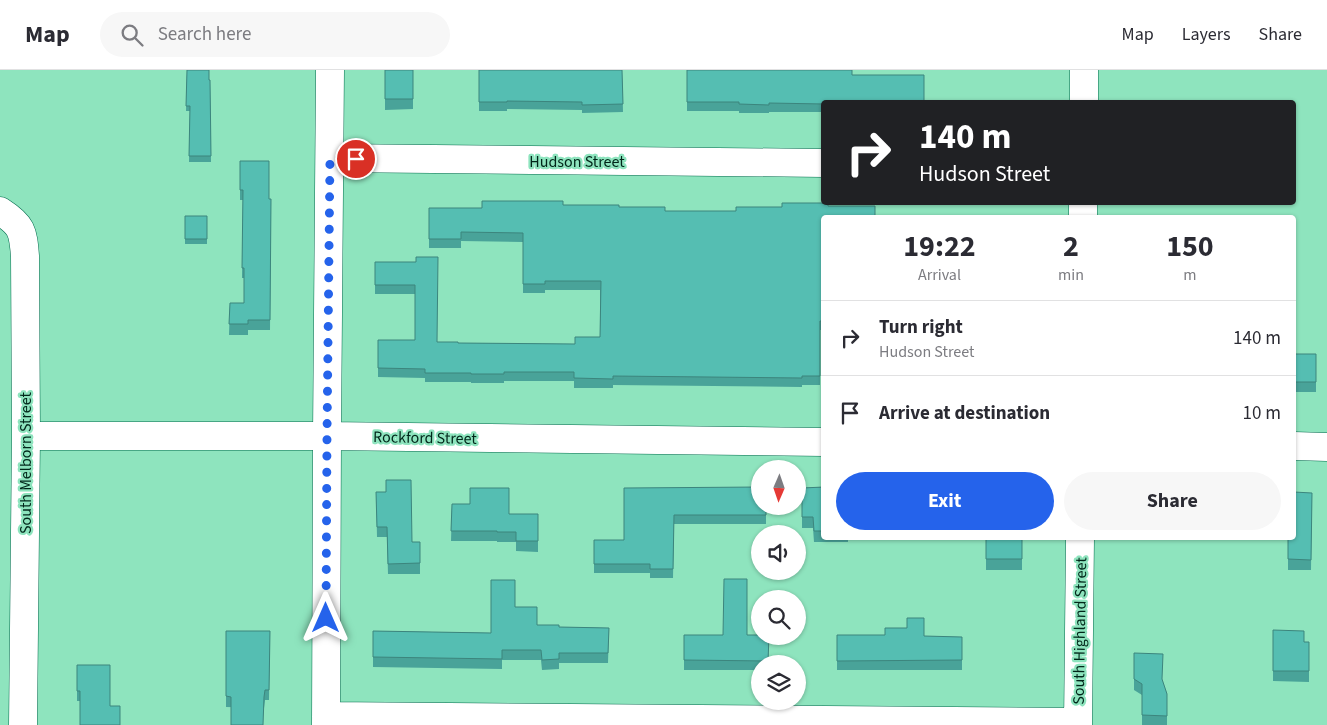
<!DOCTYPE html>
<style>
body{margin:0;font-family:"Source Sans 3",sans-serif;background:#f7f7f7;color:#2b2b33;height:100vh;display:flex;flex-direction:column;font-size:19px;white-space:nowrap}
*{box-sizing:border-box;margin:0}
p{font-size:16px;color:#7c7c81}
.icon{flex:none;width:28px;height:28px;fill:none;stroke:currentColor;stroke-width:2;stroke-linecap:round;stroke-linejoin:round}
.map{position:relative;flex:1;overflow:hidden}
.panel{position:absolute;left:821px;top:145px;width:475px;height:325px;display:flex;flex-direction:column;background:#fff;border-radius:5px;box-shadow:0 1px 4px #0004}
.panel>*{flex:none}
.guide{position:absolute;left:821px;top:30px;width:475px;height:105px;border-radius:5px;box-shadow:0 1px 4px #0004;background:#202124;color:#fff;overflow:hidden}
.needle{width:32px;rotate:182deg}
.buttons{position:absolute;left:751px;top:390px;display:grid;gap:10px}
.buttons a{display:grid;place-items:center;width:55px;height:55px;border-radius:50%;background:#fff;box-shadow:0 1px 4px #0004;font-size:25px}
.pin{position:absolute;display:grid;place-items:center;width:42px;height:42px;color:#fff;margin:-21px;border:2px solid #fff;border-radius:50%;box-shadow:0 1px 5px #0007}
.me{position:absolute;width:55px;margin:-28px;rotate:0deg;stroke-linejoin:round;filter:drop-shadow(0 0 4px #0008)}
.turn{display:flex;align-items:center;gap:18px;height:105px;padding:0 15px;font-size:22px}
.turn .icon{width:65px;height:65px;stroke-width:2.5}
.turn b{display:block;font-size:35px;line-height:42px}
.eta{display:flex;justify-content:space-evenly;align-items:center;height:85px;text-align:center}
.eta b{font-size:30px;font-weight:700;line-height:35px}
.action{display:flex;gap:10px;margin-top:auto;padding:10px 15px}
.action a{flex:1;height:58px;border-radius:30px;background:#2563eb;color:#fff;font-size:20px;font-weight:700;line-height:58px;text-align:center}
.action a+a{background:#f7f7f7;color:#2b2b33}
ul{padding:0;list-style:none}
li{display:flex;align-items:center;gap:15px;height:75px;padding:0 15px;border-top:1px solid #e1e1e2}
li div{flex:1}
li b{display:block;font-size:19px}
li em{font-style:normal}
header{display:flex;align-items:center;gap:30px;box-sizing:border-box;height:70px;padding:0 25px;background:#fff;border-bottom:1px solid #e1e1e2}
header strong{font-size:24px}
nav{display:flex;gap:28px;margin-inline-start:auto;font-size:18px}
.search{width:350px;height:45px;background:#f7f7f7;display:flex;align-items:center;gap:12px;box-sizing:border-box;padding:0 18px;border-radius:28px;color:#7c7c81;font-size:19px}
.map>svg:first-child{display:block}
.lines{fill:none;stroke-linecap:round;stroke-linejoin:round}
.minor-casing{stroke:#006b4c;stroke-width:29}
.minor{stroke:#fff;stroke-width:28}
.wall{fill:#49a399}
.building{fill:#55beb2;stroke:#3c857d}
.route{stroke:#2563eb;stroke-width:9;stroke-dasharray:0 16.2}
.labels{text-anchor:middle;stroke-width:4.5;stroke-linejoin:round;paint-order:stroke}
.street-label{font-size:16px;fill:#012619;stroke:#8ee4be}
</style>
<header>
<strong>Map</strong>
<div class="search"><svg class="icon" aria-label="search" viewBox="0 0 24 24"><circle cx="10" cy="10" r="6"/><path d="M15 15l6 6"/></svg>Search here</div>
<nav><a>Map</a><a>Layers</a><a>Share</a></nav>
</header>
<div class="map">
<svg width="1327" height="655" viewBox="0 0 1327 655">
<rect width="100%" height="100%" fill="#8ee4be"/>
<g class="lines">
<g class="minor-casing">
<path id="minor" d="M 1084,32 L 1084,0
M 330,88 L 824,93
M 0,141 C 22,155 23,161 25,186 L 26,366 L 23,655
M 1083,148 L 1083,132
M 26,366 L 327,366 L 824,372
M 1294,376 L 1327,377
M 326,646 L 1078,652
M 326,655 L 327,366 L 330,0
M 1078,655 L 1080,468"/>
</g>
<use href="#minor" class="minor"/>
</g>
<path class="wall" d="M 187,0 L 209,10 L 210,10 L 211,92 L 189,92 L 190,41 L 186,41 Z
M 385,0 L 413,0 L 413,39 L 385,40 Z
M 479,0 L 622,0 L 623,42 L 582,43 L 582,40 L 507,39 L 507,41 L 479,41 Z
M 687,0 L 824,32 L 824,42 L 769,42 L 769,43 L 739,43 L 739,41 L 687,41 Z
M 240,91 L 269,129 L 271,129 L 270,260 L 248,260 L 248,265 L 229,265 L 230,233 L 244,233 L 244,208 L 242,208 L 243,130 L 240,130 Z
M 563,135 L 619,137 L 665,141 L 824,148 L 824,260 L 820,260 L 820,315 L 802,315 L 802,317 L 613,315 L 613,318 L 574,318 L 574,311 L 504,311 L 504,313 L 471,313 L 471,312 L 425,312 L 425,308 L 378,307 L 378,270 L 415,270 L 415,224 L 375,224 L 375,192 L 416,192 L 437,272 L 458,273 L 575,274 L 600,267 L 600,220 L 545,220 L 545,223 L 523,223 L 523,172 L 461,171 L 461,178 L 429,178 L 429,138 L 482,138 Z
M 185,146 L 207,146 L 207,174 L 185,174 Z
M 1294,284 L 1316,284 L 1316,322 L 1294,322 Z
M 824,417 L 824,468 L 848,468 L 848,472 L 814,472 L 813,458 L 802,458 L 802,418 Z
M 624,418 L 766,436 L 766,454 L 674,454 L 673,508 L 650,508 L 650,503 L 594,503 L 594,470 L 624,470 Z
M 376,422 L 412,472 L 420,472 L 420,504 L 388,504 L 387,467 L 377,467 Z
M 1312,423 L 1311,500 L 1288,500 L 1288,470 L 1281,470 L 1281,468 L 1294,468 Z
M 452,434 L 509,444 L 538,444 L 538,482 L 516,481 L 516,472 L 497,472 L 497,471 L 451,471 Z
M 986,468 L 1022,468 L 1022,500 L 986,500 Z
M 515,537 L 537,555 L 559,557 L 609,558 L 608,593 L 559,593 L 559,599 L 542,600 L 541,590 L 502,590 L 502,599 L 373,597 L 373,561 L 491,563 Z
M 1273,560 L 1304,572 L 1309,572 L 1309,612 L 1273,611 Z
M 226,561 L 270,561 L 269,630 L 265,630 L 264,638 L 226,637 Z
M 684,565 L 769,566 L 768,594 L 760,594 L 760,600 L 684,600 Z
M 837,565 L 962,567 L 962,600 L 837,600 Z
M 1134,583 L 1162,610 L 1167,624 L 1167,655 L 1142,655 L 1142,625 L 1134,620 Z
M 77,595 L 110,636 L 120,655 L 80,631 L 77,631 Z"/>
<path class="building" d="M 187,0 L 209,0 L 209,10 L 210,10 L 211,86 L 189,86 L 190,36 L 186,36 Z
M 385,0 L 413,0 L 413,29 L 385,29 Z
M 479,0 L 622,0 L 623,34 L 582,35 L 582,32 L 507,31 L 507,32 L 479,32 Z
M 687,0 L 852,0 L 852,5 L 924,5 L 924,32 L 824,32 L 824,34 L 769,33 L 769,35 L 739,34 L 739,32 L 687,32 Z
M 240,91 L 269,91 L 269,129 L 271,129 L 270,250 L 248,250 L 248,254 L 229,254 L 230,233 L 244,233 L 244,198 L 242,198 L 243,120 L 240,120 Z
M 482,131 L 563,131 L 563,135 L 619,135 L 619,137 L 665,137 L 665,141 L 736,141 L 736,137 L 782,137 L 782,133 L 828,133 L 828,136 L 875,136 L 875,148 L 824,148 L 824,251 L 820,251 L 820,306 L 802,306 L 802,308 L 613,306 L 613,309 L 574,308 L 574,302 L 504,302 L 504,304 L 471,304 L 471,303 L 425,303 L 425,299 L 378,298 L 378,270 L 415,270 L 415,215 L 375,215 L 375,192 L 416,192 L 416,187 L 438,187 L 437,272 L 458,272 L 458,273 L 575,274 L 575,267 L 600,267 L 601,211 L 545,211 L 545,214 L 523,214 L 523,163 L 461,162 L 461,169 L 429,169 L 429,138 L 482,138 Z
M 185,146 L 207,146 L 207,169 L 185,169 Z
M 1294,284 L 1316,284 L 1316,312 L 1294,312 Z
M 386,410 L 411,410 L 412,472 L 420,472 L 420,493 L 388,494 L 387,457 L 377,457 L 376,422 L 386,422 Z
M 760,417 L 760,436 L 766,436 L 766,445 L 674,445 L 673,499 L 650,499 L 650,494 L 594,494 L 594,470 L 624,470 L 624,418 Z
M 824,417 L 824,461 L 814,461 L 813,447 L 802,447 L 802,418 Z
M 470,418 L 509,418 L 509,444 L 538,444 L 538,471 L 516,471 L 516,462 L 497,462 L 497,461 L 451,461 L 452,434 L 470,434 Z
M 1294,422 L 1312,423 L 1311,490 L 1288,489 L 1288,468 L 1294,468 Z
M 986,468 L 1022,468 L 1022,489 L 986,489 Z
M 724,509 L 747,509 L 747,565 L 760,565 L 760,566 L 769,566 L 768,591 L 684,590 L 684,565 L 723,565 Z
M 491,510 L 515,510 L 515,537 L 537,537 L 537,555 L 559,555 L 559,557 L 609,558 L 608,583 L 559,583 L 559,589 L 542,590 L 541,580 L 502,580 L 502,589 L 373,587 L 373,561 L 491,563 Z
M 907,548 L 924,548 L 924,566 L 962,567 L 962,590 L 837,591 L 837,565 L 885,565 L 885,558 L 907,558 Z
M 1273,560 L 1304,561 L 1304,572 L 1309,572 L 1309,601 L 1273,601 Z
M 226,561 L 270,561 L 269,620 L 265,620 L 264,627 L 263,655 L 231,655 L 231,627 L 226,626 Z
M 1134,583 L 1163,584 L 1162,609 L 1167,624 L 1167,646 L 1142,645 L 1142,614 L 1134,609 Z
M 77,595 L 110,595 L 110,636 L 120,636 L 120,655 L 80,655 L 80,621 L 77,621 Z"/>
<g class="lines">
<path class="route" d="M 326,548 L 327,366 L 330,88 L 356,89"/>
</g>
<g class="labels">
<g class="street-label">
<text x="577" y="97">Hudson Street</text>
<text transform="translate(425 367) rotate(1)" y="6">Rockford Street</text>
<text transform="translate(25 393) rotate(-90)" y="6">South Melborn Street</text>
<text transform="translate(1079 561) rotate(-89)" y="6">South Highland Street</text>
</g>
</g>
</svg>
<div class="buttons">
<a><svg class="needle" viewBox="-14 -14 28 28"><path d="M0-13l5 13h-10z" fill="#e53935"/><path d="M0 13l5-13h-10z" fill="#7c7c81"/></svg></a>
<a><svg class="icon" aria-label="sound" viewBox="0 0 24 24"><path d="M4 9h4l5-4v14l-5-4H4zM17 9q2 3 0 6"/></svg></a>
<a><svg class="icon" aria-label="search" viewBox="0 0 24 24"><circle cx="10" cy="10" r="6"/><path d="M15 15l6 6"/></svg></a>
<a><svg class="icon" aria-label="layers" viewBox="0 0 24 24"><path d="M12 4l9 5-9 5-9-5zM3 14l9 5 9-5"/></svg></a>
</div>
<div class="pin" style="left:356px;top:89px;background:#d93025"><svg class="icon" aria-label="arrive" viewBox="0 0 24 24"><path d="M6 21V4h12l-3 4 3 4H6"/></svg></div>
<svg class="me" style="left:326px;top:548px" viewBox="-20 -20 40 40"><path d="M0-17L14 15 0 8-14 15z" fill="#2563eb" stroke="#fff" stroke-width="4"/></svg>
<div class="guide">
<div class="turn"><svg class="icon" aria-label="right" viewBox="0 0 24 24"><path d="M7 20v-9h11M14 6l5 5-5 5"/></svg><div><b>140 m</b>Hudson Street</div></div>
</div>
<section class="panel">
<div class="eta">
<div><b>19:22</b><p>Arrival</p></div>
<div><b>2</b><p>min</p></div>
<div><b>150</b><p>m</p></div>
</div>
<ul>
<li><svg class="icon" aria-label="right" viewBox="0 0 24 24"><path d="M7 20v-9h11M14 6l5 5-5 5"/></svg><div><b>Turn right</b><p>Hudson Street</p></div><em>140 m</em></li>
<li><svg class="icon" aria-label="arrive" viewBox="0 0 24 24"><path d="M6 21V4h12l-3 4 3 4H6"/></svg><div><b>Arrive at destination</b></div><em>10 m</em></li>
</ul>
<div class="action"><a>Exit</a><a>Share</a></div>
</section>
</div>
